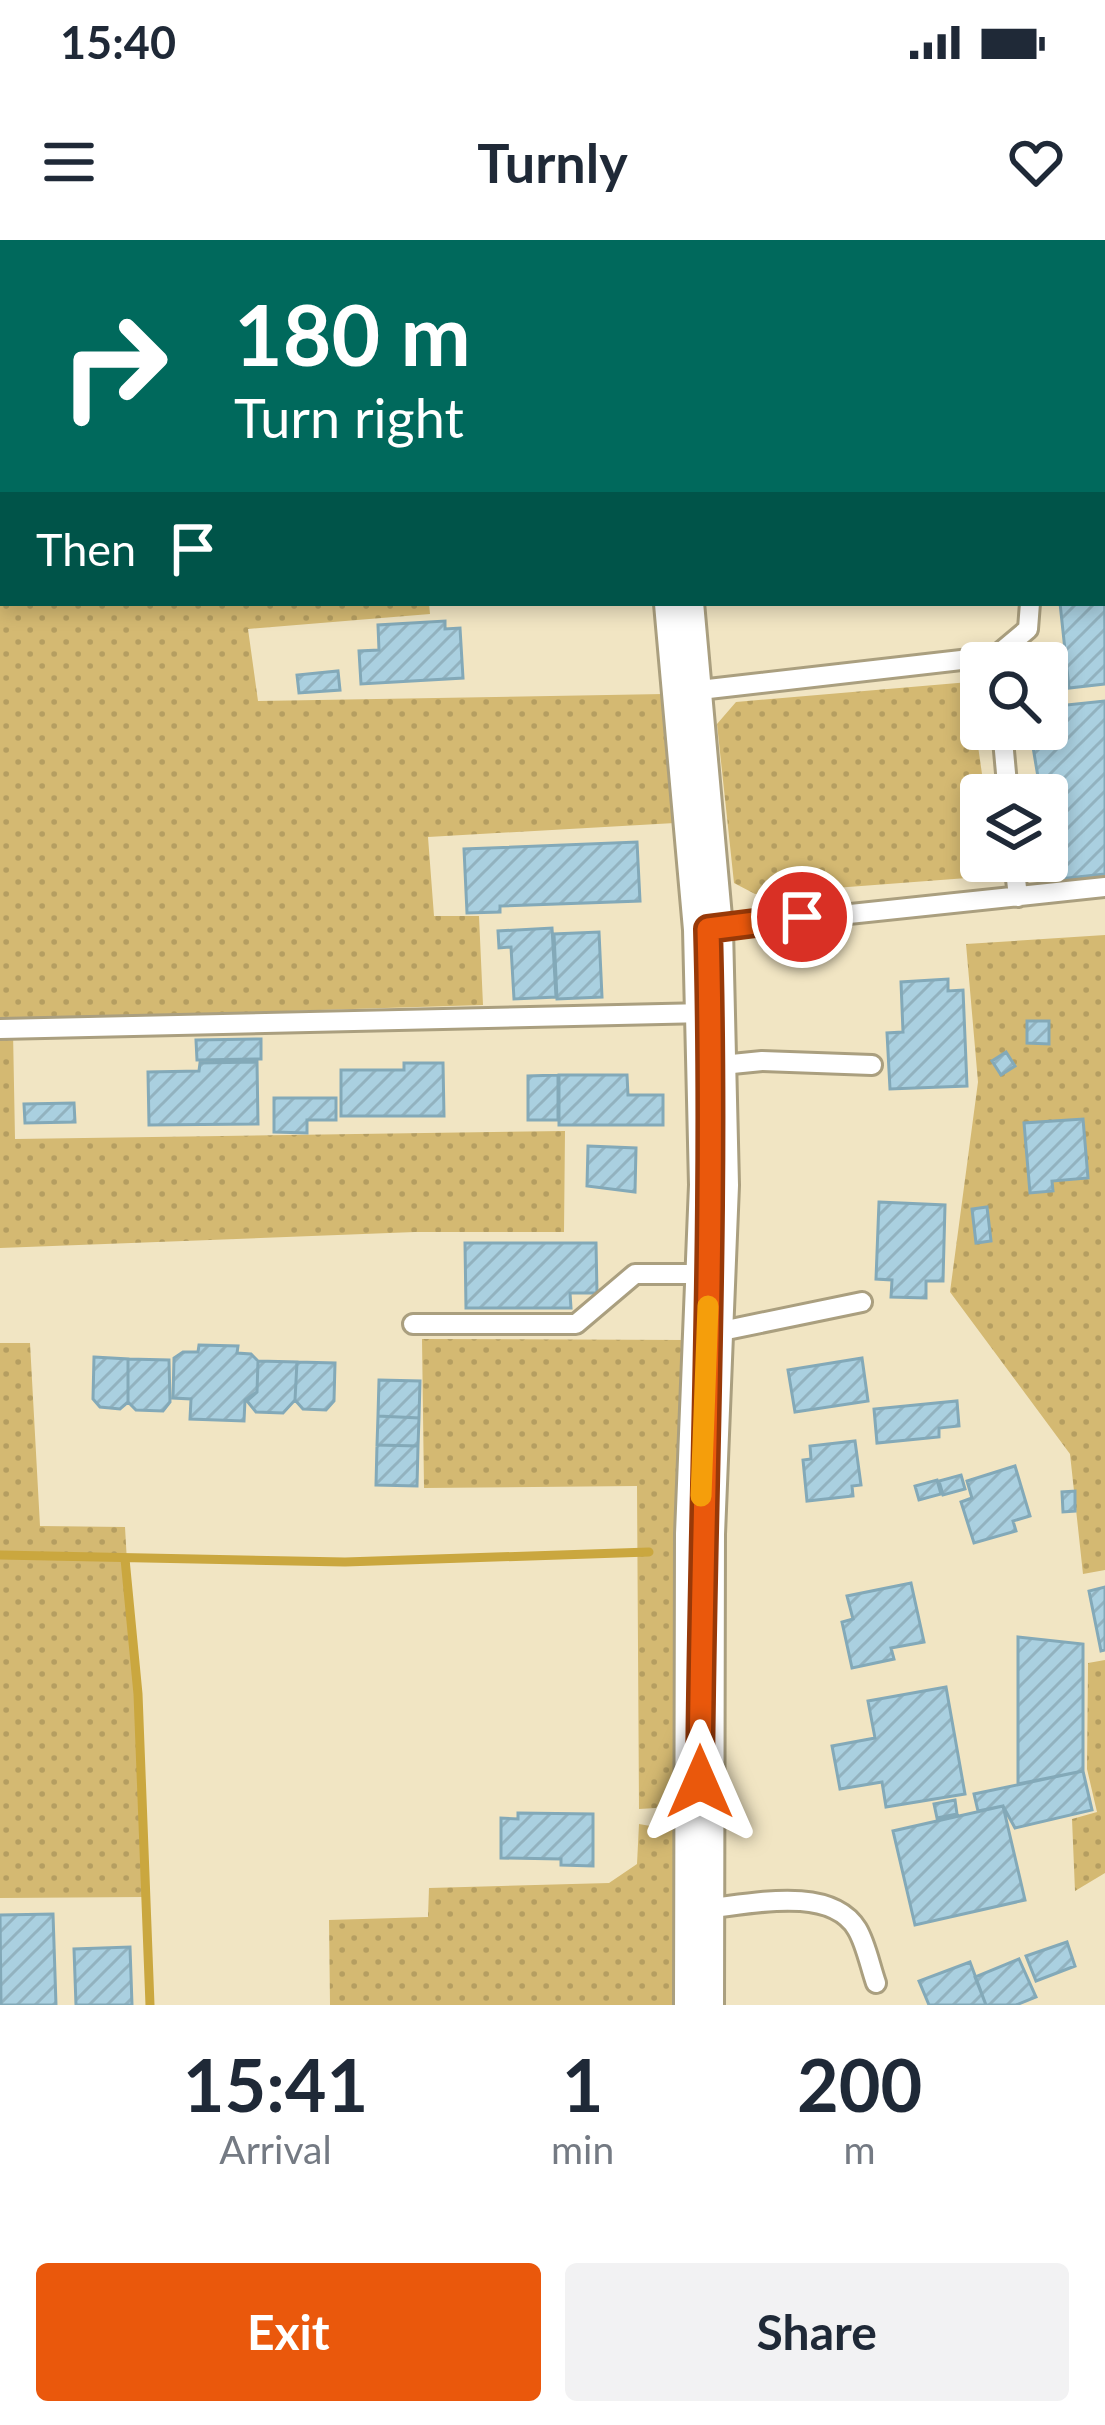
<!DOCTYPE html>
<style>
body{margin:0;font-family:Lato,sans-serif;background:#f2f2f3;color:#1f2937;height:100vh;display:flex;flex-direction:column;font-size:45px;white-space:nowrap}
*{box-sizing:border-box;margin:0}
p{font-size:39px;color:#747a83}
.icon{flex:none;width:66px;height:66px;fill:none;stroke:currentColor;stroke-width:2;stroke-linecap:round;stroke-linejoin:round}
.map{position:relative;height:1765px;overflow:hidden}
.details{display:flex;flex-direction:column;background:#fff;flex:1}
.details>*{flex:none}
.guide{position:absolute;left:0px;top:0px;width:1107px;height:366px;box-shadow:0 6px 18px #0003;background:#00695c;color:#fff;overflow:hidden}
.controls{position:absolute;left:960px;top:402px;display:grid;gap:24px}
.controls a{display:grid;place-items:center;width:108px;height:108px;border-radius:12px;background:#fff;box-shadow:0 6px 18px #0003;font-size:60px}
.pin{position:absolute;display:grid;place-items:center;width:102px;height:102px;color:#fff;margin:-51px;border:6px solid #fff;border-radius:50%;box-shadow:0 3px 12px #0007}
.me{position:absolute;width:132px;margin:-66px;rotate:0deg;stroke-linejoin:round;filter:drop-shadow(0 0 9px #0008)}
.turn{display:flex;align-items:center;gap:42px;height:252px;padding:0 36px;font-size:54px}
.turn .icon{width:156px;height:156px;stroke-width:2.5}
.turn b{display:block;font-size:84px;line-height:102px}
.then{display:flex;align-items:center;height:114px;padding:0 36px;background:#0003;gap:24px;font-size:45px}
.eta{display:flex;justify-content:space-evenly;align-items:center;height:204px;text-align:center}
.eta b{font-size:72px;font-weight:700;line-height:84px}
.cta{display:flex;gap:24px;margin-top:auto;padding:24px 36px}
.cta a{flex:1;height:138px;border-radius:12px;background:#ea580c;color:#fff;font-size:48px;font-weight:700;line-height:138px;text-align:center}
.cta a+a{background:#f2f2f3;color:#1f2937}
.status{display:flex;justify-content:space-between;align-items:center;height:84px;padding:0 60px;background:#fff;direction:ltr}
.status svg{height:33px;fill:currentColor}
header{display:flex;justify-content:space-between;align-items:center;height:156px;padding:0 36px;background:#fff;font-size:54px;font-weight:700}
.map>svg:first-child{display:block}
.grass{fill:url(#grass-dots)}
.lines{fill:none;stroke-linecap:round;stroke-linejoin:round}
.stream{stroke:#caa73f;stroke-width:9}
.building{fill:url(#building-hatch);stroke:#83a9b8;stroke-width:3}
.service-casing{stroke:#aa9f7f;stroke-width:24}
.tertiary-casing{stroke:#aa9f7f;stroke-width:54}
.service{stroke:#fff;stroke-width:18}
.tertiary{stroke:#fff;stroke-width:48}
.route-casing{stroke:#983908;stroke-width:30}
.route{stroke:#ea580c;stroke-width:21}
.slow{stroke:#f59e0b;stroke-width:21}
</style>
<div class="status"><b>15:40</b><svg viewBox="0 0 49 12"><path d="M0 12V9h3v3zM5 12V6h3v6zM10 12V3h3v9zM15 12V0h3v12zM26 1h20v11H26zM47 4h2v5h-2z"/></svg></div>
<header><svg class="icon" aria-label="menu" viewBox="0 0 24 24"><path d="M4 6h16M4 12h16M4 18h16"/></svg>Turnly<svg class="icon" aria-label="heart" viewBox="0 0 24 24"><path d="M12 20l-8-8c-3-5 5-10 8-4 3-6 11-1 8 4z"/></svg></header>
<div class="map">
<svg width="1105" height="1765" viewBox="0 0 1105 1765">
<defs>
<pattern id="grass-dots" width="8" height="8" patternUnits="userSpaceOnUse" patternTransform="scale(3)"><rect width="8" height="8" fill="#d4b972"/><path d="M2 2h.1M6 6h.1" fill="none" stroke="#b59e61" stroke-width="1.8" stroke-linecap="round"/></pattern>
<pattern id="building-hatch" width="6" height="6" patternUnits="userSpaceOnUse" patternTransform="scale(3)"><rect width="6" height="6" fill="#aad0e0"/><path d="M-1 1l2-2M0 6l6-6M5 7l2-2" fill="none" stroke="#92b2bf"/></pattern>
</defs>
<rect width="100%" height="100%" fill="#f1e5c3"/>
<path class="grass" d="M 0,0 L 225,3 L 3,3 L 3,363 L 429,363 L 430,374 L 248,389 L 258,461 L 664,454 L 675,583 L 428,597 L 434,676 L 479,676 L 483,765 L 250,772 L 248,780 L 13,791 L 15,899 L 565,891 L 564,992 L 415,992 L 0,1008 Z
M 670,0 L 1105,0 L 1105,168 L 1104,3 Z
M 981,441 L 981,456 L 971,457 L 985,555 L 981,621 L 987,621 L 967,638 L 755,654 L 734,643 L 717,484 L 736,462 Z
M 1105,695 L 1105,1330 L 1083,1334 L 1070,1214 L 950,1052 L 978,842 L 966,704 Z
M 422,1099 L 686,1100 L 679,1542 L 656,1568 L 639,1569 L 637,1246 L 424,1248 Z
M 0,1103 L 30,1103 L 40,1286 L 125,1287 L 146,1657 L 0,1658 Z
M 1105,1420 L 1105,1633 L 1075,1651 L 1072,1579 L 1097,1572 L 1087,1529 L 1088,1423 Z
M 639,1584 L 679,1591 L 681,1765 L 330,1765 L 329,1680 L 428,1677 L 429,1648 L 609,1643 L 637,1624 Z"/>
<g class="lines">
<path class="stream" d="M 0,1315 L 345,1322 L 649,1312
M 125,1319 L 138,1454 L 150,1765"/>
</g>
<path class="building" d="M 392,0 L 476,0 L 477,3 L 393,3 Z
M 1104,184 L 1105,444 L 1069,448 L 1060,363 L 1104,363 Z
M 445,381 L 445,389 L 460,388 L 463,438 L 361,444 L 359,411 L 379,410 L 378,385 Z
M 338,431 L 340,450 L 299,453 L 297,435 Z
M 1105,461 L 1105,634 L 1050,640 L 1047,555 L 1041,555 L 1030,489 L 1047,489 L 1047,467 Z
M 637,602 L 640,661 L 500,666 L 500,672 L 467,673 L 464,609 Z
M 552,688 L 556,757 L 514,759 L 511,707 L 499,708 L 498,691 Z
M 599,692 L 602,757 L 557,759 L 554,694 Z
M 948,739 L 948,751 L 963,750 L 967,846 L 890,849 L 887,793 L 903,792 L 901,742 Z
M 1027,781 L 1049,781 L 1049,804 L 1027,803 Z
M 261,799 L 261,819 L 197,820 L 196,800 Z
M 1006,812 L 1015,826 L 1001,835 L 992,821 Z
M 257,822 L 258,884 L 149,885 L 148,832 L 199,831 L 200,823 Z
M 404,823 L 443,823 L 444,876 L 341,876 L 341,830 L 404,830 Z
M 558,835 L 558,880 L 528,880 L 528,836 Z
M 559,835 L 627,835 L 628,855 L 663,855 L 663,885 L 559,885 Z
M 274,858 L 336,858 L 336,880 L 307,880 L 307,893 L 274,892 Z
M 74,863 L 75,882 L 25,883 L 24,864 Z
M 1083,879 L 1088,938 L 1052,941 L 1053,951 L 1030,953 L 1024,883 Z
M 588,906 L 636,908 L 635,952 L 587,946 Z
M 879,962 L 945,965 L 943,1041 L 926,1041 L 926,1058 L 891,1057 L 892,1040 L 876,1039 Z
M 987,967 L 991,1001 L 976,1003 L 972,969 Z
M 465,1003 L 596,1003 L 597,1053 L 570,1053 L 571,1068 L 466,1068 Z
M 199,1105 L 238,1106 L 237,1113 L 251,1114 L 258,1121 L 257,1152 L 245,1160 L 244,1181 L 190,1179 L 191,1159 L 173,1158 L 174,1118 L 183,1112 L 198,1112 Z
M 94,1117 L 128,1119 L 128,1162 L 120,1169 L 100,1167 L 93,1159 Z
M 862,1118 L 868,1161 L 795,1172 L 788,1130 Z
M 128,1119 L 169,1120 L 170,1162 L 163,1171 L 136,1170 L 128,1162 Z
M 258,1121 L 297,1122 L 295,1160 L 283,1173 L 256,1172 L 247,1161 L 257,1152 Z
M 297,1122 L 335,1123 L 334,1161 L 326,1170 L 303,1169 L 295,1160 Z
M 379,1140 L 420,1141 L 419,1178 L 378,1176 Z
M 957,1161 L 959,1186 L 939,1188 L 939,1197 L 877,1203 L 874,1169 Z
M 378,1176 L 419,1178 L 418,1206 L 377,1205 Z
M 855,1201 L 861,1245 L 852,1246 L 853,1256 L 807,1261 L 803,1220 L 811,1219 L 810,1206 Z
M 377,1205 L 418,1206 L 417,1246 L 376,1245 Z
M 1015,1226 L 1030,1276 L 1013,1281 L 1016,1291 L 974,1303 L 961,1262 L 972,1258 L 967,1241 Z
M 961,1235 L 965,1249 L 943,1255 L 939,1241 Z
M 937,1240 L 941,1254 L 919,1260 L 915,1246 Z
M 1075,1251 L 1075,1271 L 1063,1272 L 1062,1252 Z
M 911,1343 L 924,1402 L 891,1408 L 894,1419 L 852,1428 L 842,1382 L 853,1379 L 847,1356 Z
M 1105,1347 L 1105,1410 L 1101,1411 L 1089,1351 Z
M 1018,1397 L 1083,1404 L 1083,1531 L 1018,1544 Z
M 946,1447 L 965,1554 L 886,1567 L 882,1542 L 840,1549 L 832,1506 L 875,1498 L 868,1461 Z
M 1083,1531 L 1092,1570 L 1015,1588 L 1003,1566 L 978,1571 L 974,1554 Z
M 955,1560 L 957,1574 L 937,1578 L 934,1564 Z
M 1003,1566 L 1025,1660 L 915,1685 L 893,1591 Z
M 518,1573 L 593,1574 L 593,1626 L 561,1625 L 561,1619 L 501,1618 L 501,1578 L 518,1579 Z
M 53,1674 L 56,1765 L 1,1765 L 0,1675 Z
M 1067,1702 L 1075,1726 L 1036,1741 L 1026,1716 Z
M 130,1707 L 132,1765 L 76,1765 L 74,1709 Z
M 1019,1719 L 1036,1757 L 1016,1765 L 986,1765 L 975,1737 Z
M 970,1722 L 986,1765 L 929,1765 L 919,1741 Z"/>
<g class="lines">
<g class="service-casing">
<path id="service" d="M 691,451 L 996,416 L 1028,389 L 1030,363
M 1002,489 L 1008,555
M 1014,621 L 1018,657
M 708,689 L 1105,647
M 0,789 L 706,773
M 712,826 L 762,821 L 872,825
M 413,1084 L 576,1084 L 635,1034 L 710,1034
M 712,1093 L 862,1062
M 704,1669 C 747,1665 830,1644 857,1689 C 866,1704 870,1726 876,1743"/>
</g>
<g class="tertiary-casing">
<path id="tertiary" d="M 647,0 L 647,3
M 679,363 L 708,689 L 714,945 L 700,1294 L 699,1765"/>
</g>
<use href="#service" class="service"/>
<use href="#tertiary" class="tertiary"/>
</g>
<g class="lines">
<g class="route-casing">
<path id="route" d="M 700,1542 C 702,1257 716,973 708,689 L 802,677"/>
</g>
<use href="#route" class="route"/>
<path class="slow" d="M 701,1256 L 708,1066"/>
</g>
</svg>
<div class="controls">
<a><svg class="icon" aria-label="search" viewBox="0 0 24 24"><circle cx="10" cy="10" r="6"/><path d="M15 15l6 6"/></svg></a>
<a><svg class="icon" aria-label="layers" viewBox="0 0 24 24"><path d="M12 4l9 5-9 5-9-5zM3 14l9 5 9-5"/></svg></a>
</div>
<div class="pin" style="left:802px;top:677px;background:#d93025"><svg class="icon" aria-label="arrive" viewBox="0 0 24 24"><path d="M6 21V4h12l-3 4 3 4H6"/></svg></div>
<svg class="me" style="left:700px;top:1542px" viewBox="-20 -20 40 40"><path d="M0-17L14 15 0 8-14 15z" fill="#ea580c" stroke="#fff" stroke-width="4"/></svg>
<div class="guide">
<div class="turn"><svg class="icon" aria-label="right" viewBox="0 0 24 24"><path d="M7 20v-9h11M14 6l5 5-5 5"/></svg><div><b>180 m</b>Turn right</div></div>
<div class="then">Then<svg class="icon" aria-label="arrive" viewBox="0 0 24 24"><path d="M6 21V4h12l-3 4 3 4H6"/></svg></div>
</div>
</div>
<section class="details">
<div class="eta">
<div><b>15:41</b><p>Arrival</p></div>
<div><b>1</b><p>min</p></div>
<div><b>200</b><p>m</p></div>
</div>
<div class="cta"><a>Exit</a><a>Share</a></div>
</section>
